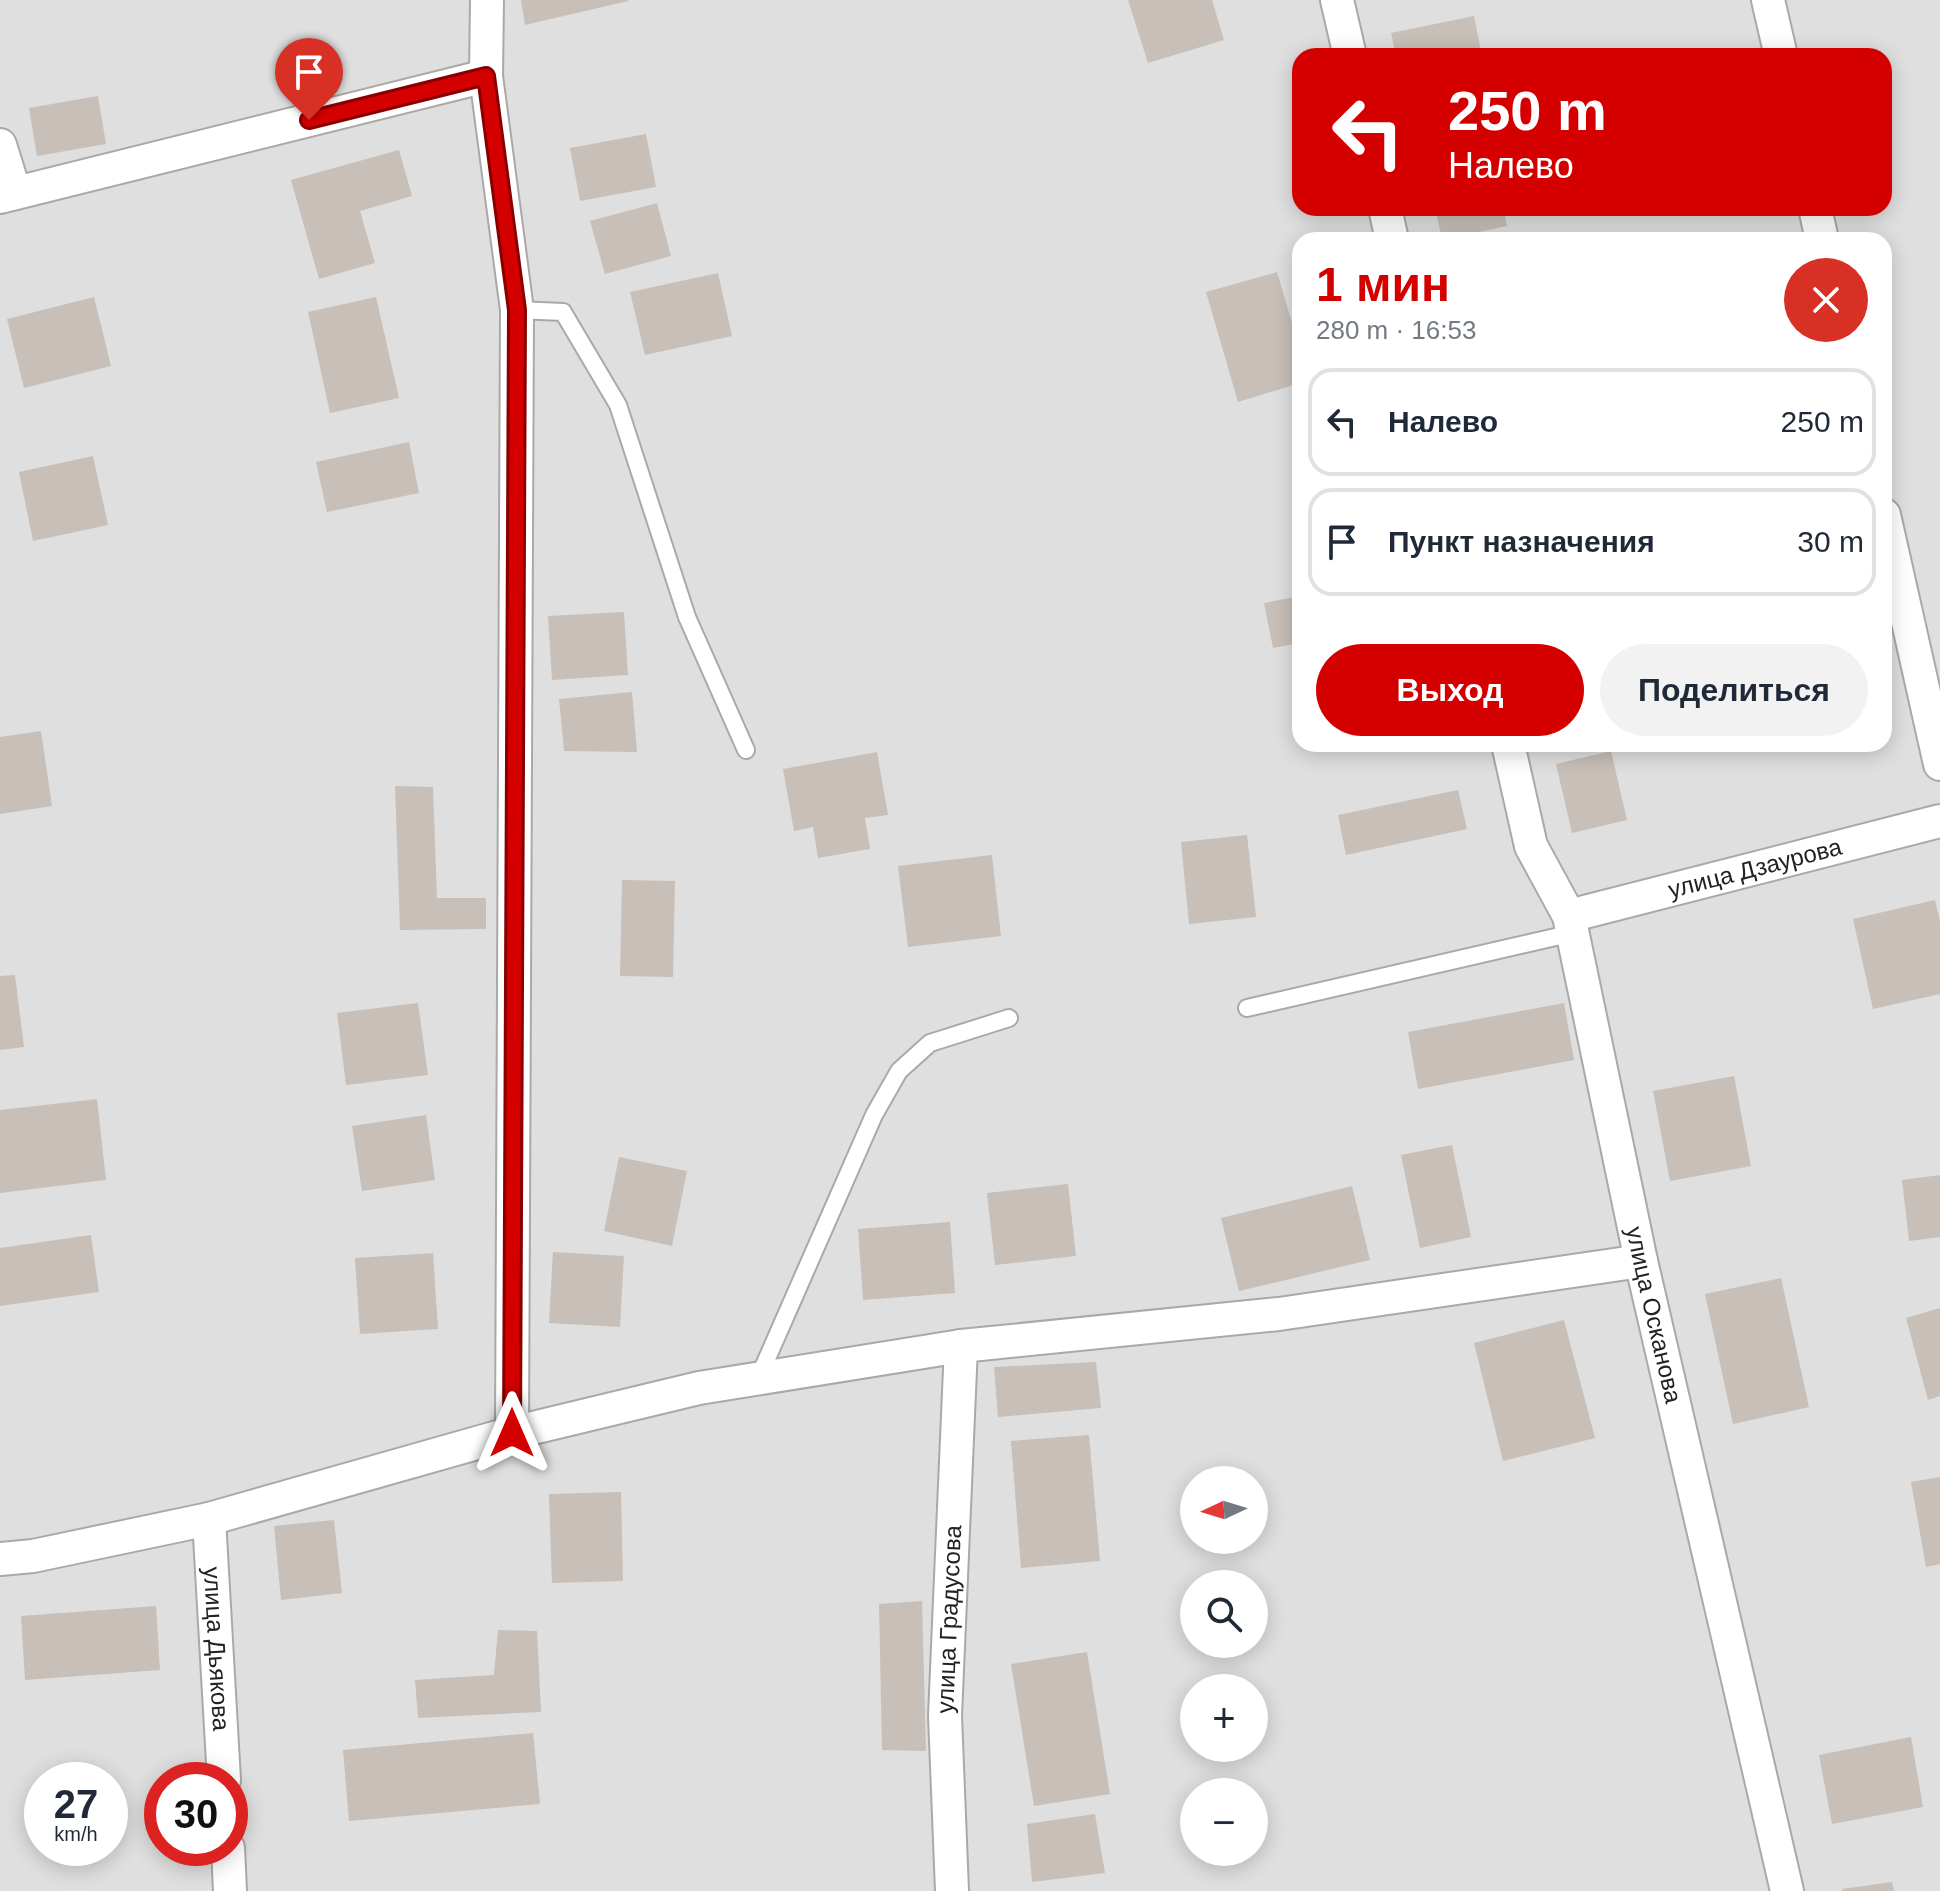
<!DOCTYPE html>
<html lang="ru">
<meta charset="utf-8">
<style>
body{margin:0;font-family:Arial,sans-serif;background:#f2f2f3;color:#1f2937;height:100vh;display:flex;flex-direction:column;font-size:30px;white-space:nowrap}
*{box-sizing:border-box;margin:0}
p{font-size:26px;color:#747a83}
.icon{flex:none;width:44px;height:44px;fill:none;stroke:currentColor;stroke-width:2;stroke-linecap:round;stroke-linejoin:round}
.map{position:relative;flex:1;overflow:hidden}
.details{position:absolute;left:1292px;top:232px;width:600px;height:520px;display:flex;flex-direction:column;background:#fff;border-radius:24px;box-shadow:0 4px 20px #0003}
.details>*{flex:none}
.guide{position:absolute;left:1292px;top:48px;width:600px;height:168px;border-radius:24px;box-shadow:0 4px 20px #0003;background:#d40000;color:#fff;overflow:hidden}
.needle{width:52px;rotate:266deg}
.controls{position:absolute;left:1180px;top:1466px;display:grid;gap:16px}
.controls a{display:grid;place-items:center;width:88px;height:88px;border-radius:50%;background:#fff;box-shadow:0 4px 20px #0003;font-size:40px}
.speed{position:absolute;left:24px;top:1762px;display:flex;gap:16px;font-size:40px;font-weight:700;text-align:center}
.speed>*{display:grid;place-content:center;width:104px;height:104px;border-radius:50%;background:#fff;box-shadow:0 4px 20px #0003;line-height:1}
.speed small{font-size:20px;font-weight:400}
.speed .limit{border:12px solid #d22;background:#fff;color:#111}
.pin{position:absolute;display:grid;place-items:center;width:68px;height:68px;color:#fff;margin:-82px -34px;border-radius:50% 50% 50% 0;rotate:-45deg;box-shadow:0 0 8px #0007}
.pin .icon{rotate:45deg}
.me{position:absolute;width:88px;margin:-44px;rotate:0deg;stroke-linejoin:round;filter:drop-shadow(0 0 6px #0008)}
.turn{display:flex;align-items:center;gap:28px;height:168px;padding:0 24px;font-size:36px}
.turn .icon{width:104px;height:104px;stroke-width:2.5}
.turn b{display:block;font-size:56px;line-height:68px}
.round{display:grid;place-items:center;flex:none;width:84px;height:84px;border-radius:42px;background:#f2f2f3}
.overview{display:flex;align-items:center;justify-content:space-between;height:136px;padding:0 24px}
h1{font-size:48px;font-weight:800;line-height:60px;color:#d40000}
.primary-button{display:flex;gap:16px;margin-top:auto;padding:16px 24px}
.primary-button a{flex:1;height:92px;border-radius:48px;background:#d40000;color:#fff;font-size:32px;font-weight:800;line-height:92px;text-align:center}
.primary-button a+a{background:#f2f2f3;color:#1f2937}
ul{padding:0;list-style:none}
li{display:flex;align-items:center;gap:24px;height:108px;margin:0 16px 12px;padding:0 8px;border:4px solid #e0e1e3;border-radius:24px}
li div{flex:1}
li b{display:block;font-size:30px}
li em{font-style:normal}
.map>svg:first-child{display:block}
.residential{fill:#e0dfdf;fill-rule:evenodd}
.building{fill:#c7bfb8}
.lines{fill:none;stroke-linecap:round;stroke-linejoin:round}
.service-casing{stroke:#a9a9a9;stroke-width:20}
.minor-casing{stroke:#a9a9a9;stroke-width:36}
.service{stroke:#fff;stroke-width:16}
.minor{stroke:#fff;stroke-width:32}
.route-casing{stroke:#8a0000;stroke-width:20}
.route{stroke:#d40000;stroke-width:14}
.labels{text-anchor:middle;stroke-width:7;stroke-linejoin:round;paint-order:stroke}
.street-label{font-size:24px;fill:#222;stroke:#fff}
</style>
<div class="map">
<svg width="1940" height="1891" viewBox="0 0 1940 1891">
<rect width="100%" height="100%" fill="#f2efe9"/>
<path class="residential" d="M 0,0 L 1940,0 L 1940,1891 L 0,1891 ZM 1300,56 L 1884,56 L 1884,208 L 1300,208 ZM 1300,240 L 1884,240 L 1884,744 L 1300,744 ZM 1194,1480 L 1254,1480 L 1254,1540 L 1194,1540 ZM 1194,1584 L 1254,1584 L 1254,1644 L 1194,1644 ZM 1194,1688 L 1254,1688 L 1254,1748 L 1194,1748 ZM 42,1780 L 110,1780 L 110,1848 L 42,1848 ZM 162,1780 L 230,1780 L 230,1848 L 162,1848 ZM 1194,1792 L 1254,1792 L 1254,1852 L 1194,1852 Z"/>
<path class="building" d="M 521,0 L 628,0 L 628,1 L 525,25 Z
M 1128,0 L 1212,0 L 1224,40 L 1148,63 Z
M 1474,16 L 1482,56 L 1396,56 L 1391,33 Z
M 98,96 L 106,144 L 37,156 L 29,108 Z
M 646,134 L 656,187 L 580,201 L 570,148 Z
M 399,150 L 412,196 L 360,211 L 375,263 L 319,279 L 291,180 Z
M 657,203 L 671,256 L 605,274 L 590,221 Z
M 1435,208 L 1503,208 L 1507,226 L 1442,240 Z
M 1277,272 L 1300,350 L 1300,383 L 1238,402 L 1206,292 Z
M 718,273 L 732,336 L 645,355 L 630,292 Z
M 94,297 L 111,366 L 24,388 L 7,319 Z
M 376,297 L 399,398 L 330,413 L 308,312 Z
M 409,442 L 419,493 L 327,512 L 316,462 Z
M 93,456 L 108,525 L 33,541 L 19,472 Z
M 1300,596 L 1300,643 L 1273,648 L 1264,603 Z
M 624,612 L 628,675 L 552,680 L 548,616 Z
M 632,692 L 637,752 L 564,751 L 559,699 Z
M 41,731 L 52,806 L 0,814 L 0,737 Z
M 1611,751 L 1627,820 L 1572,833 L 1556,764 Z
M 877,752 L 888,815 L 865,818 L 870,849 L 818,858 L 813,827 L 794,831 L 783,769 Z
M 395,786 L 433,787 L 437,898 L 486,898 L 486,929 L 400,930 Z
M 1458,790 L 1467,829 L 1346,855 L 1338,815 Z
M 1247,835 L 1256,917 L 1189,924 L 1181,842 Z
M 992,855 L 1001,936 L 908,947 L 898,866 Z
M 622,880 L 675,881 L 673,977 L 620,976 Z
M 1935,900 L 1940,921 L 1940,994 L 1873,1009 L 1853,919 Z
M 15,975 L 24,1047 L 0,1050 L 0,976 Z
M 418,1003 L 428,1075 L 346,1085 L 337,1013 Z
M 1564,1003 L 1574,1060 L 1418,1089 L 1408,1032 Z
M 1734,1076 L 1751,1166 L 1670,1181 L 1653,1091 Z
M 97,1099 L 106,1180 L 0,1193 L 0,1110 Z
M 426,1115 L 435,1180 L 362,1191 L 352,1126 Z
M 1452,1145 L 1471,1237 L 1420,1248 L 1401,1155 Z
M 619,1157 L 687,1171 L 672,1246 L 604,1231 Z
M 1940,1175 L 1940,1237 L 1909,1241 L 1902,1180 Z
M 1068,1184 L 1076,1256 L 995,1265 L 987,1193 Z
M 1352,1186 L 1370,1260 L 1239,1291 L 1221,1218 Z
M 950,1222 L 955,1293 L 863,1300 L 858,1229 Z
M 91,1235 L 99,1292 L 0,1306 L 0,1248 Z
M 553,1252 L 624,1256 L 620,1327 L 549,1323 Z
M 433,1253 L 438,1329 L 360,1334 L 355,1258 Z
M 1781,1278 L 1809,1407 L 1733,1424 L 1705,1294 Z
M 1940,1308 L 1940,1396 L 1928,1400 L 1906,1318 Z
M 1564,1320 L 1595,1438 L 1503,1461 L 1474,1343 Z
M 1096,1362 L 1101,1408 L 998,1417 L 994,1367 Z
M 1089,1435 L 1100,1561 L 1021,1568 L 1011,1441 Z
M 1940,1477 L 1940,1564 L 1926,1567 L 1911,1482 Z
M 621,1492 L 623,1581 L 552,1583 L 549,1494 Z
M 334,1520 L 342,1593 L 281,1600 L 274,1526 Z
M 922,1601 L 926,1751 L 882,1750 L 879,1604 Z
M 156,1606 L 160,1670 L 25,1680 L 21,1616 Z
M 498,1630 L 537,1631 L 541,1712 L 418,1718 L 415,1680 L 494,1675 Z
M 1087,1652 L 1110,1794 L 1034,1806 L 1011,1664 Z
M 533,1733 L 540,1804 L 349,1821 L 343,1750 Z
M 1911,1737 L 1923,1807 L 1832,1824 L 1819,1755 Z
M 1095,1814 L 1105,1873 L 1032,1882 L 1027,1824 Z
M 1892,1882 L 1894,1891 L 1842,1891 L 1842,1889 Z"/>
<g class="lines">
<g class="service-casing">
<path id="service" d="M 517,310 L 563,312 L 618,405 L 687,617 L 746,750
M 1247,1008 L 1573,933
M 758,1379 L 874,1115 L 899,1071 L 930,1043 L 1009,1018"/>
</g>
<g class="minor-casing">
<g id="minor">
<path d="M 487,0 L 486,76 L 517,310 L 512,1433"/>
<path d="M 1337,0 L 1350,56"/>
<path d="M 1768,0 L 1781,56"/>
<path d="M 0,145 L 15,193"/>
<path d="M 0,197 L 486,76"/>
<path d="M 1385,208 L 1392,240"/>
<path d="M 1815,208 L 1822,240"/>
<path d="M 1884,515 L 1940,764"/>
<path id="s1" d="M 1508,744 L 1531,846 L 1569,916 L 1641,1261 L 1787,1891"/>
<path id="s2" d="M 1569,916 L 1940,821"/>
<path id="s3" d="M 209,1519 L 224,1780"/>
<path d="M 0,1559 L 33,1556 L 209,1519 L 512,1433 L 699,1388 L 961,1346 L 1279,1314 L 1641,1261"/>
<path d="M 228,1848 L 230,1891"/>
<path id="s4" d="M 952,1891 L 945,1716 L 961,1346"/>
</g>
</g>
<use href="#service" class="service"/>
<use href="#minor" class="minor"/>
</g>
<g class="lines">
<g class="route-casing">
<path id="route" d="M 309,120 L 486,76 L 517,310 L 512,1433"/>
</g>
<use href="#route" class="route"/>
</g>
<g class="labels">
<g class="street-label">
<text dy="8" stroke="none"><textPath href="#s2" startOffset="192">улица Дзаурова</textPath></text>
<text dy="8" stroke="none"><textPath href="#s1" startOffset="592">улица Осканова</textPath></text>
<text dy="8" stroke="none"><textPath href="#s4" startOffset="272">улица Градусова</textPath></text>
<text dy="8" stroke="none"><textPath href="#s3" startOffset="130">улица Дьякова</textPath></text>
</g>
</g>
</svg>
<div class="controls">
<a><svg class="needle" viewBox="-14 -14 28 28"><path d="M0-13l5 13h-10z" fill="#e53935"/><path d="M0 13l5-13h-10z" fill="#747a83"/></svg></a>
<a><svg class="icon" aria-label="search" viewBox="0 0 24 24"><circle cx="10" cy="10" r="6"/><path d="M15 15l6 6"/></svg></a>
<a>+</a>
<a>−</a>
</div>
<div class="speed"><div>27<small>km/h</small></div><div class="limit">30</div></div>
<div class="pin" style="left:309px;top:120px;background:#d93025"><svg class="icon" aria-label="arrive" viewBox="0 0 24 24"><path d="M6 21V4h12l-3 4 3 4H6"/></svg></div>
<svg class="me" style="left:512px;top:1433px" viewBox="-20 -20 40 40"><path d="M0-17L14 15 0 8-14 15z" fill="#d40000" stroke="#fff" stroke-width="4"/></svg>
<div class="guide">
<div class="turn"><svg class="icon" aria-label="left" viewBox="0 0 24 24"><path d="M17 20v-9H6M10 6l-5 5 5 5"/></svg><div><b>250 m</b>Налево</div></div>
</div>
<section class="details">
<div class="overview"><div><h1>1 мин</h1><p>280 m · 16:53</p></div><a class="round" style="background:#d93025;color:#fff"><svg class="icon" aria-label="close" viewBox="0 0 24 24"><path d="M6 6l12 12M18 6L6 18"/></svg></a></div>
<ul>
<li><svg class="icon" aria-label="left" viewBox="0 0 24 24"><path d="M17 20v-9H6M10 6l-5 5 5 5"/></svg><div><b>Налево</b></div><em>250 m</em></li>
<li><svg class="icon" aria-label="arrive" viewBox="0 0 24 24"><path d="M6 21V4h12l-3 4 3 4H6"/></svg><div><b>Пункт назначения</b></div><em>30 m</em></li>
</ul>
<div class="primary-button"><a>Выход</a><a>Поделиться</a></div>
</section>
</div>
